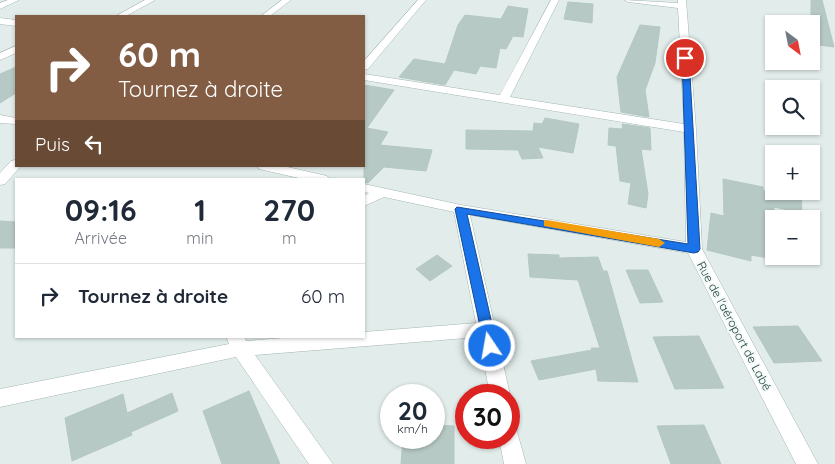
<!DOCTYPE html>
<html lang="fr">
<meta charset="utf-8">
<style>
body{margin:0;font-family:Quicksand,sans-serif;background:#f2f2f3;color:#1f2937;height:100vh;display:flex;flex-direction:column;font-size:19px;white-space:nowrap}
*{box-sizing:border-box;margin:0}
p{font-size:16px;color:#747a83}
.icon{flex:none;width:28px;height:28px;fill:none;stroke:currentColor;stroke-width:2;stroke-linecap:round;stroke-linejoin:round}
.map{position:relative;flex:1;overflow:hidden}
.sheet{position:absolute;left:15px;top:178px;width:350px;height:160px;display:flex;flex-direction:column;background:#fff;border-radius:0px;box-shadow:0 1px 4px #0004}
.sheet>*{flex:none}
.top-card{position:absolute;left:15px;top:15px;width:350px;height:152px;border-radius:0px;box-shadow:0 1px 4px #0004;background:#835d43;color:#fff;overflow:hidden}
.needle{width:32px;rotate:148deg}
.buttons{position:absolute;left:765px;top:15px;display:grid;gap:10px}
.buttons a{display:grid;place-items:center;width:55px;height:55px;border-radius:0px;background:#fff;box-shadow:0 1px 4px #0004;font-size:25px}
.speed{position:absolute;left:380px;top:384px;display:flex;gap:10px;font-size:25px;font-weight:700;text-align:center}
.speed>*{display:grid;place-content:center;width:65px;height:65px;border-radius:50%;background:#fff;box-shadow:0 1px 4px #0004;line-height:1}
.speed small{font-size:12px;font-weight:400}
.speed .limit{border:8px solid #d22;background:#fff;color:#111}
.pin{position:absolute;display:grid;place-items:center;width:42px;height:42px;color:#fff;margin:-21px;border:2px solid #fff;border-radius:50%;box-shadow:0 1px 5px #0007}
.me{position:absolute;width:55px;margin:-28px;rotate:348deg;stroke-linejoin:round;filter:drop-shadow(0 0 4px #0008)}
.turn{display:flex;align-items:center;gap:18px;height:105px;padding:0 20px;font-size:22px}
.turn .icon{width:65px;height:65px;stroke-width:2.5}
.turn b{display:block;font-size:35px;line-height:42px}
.then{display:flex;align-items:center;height:48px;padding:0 20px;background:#0003;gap:10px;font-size:19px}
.eta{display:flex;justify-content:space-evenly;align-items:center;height:85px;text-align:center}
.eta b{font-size:30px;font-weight:700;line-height:35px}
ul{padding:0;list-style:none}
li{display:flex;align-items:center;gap:15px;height:65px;padding:0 20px;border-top:1px solid #e0e1e3}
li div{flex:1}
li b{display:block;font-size:19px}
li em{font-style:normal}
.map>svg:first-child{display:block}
.building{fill:#b7c9c4;stroke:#b4c8c3}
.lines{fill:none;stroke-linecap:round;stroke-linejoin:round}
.minor-casing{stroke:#a4b6b4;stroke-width:1}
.minor{fill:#fff;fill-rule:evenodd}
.route{fill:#1a73e8;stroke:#114b97}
.slow{fill:#f59e0b}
.labels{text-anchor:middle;stroke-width:4;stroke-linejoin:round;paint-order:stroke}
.street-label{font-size:12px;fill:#20403e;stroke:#f3faf7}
</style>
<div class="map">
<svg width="835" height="464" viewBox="0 0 835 464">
<rect width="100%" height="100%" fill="#e2edeb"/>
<path class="building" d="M 811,0 L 822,0 L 834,47 L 811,44 Z
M 568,2 L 593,4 L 592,23 L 564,19 Z
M 508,6 L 528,9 L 523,37 L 513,36 L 506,49 L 500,48 L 496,68 L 480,66 L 476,74 L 454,70 L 445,85 L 399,77 L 414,59 L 445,64 L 458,25 L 465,15 L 501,19 Z
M 640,25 L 660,27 L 655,63 L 645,90 L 649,117 L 621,112 L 617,77 Z
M 16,67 L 16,93 L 0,103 L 0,74 Z
M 364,85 L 394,90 L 367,128 L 388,132 L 380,145 L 432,150 L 426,171 L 384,167 L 368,183 L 364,182 Z
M 545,118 L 579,124 L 573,153 L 538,147 L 543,158 L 522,159 L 518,150 L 466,149 L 466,130 L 533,131 L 534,123 L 542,124 Z
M 622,124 L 650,128 L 651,150 L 641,149 L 648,194 L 646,208 L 628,204 L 631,183 L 620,181 L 616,146 L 608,145 L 609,128 L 623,129 Z
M 723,179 L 763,187 L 763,191 L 801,191 L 802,213 L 774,207 L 774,259 L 751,255 L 751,261 L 707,250 L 711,213 L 724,216 Z
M 0,221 L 16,222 L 16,248 L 0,248 Z
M 528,254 L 559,255 L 559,258 L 598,257 L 603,271 L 607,271 L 638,382 L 598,381 L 596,369 L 539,380 L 531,361 L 592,350 L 591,348 L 600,348 L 578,280 L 530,277 Z
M 437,255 L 452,266 L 430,281 L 416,269 Z
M 626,270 L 648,270 L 663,302 L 640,303 Z
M 798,326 L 822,361 L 774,363 L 753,327 Z
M 699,336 L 724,388 L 675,389 L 653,337 Z
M 249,391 L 280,464 L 222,464 L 203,411 Z
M 172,393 L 178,411 L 131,432 L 132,435 L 72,461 L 65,418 L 123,394 L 127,413 Z
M 434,425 L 454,426 L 454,464 L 401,464 L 403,438 L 434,438 Z
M 704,425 L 721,464 L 671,464 L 657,426 Z"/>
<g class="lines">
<g class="minor-casing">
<path id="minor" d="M 8,0 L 19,0 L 0,9 L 0,3 Z
M 145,0 L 155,0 L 126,16 L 116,16 Z
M 282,0 L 291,0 L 270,16 L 261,16 Z
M 418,0 L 426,0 L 368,69 L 364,70 L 364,61 Z
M 551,0 L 559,0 L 510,97 L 684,124 L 678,8 L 628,2 L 624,0 L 678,3 L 678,0 L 686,0 L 696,129 L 702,249 L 818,464 L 796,464 L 688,253 L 470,215 L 510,395 L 509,397 L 509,395 L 490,395 L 479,337 L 255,355 L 333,464 L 309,464 L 236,357 L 0,407 L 0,389 L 229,344 L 226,336 L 244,336 L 246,341 L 308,336 L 364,336 L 364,332 L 476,323 L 454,212 L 384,197 L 364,206 L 364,196 L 369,193 L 364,192 L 364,184 L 461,205 L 686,242 L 684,132 L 364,80 L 364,74 L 500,95 Z
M 0,18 L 16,20 L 16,26 L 0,24 Z
M 16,46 L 16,53 L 0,60 L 0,53 Z
M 0,115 L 16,118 L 16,124 L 0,123 Z
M 16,160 L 16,166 L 21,166 L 5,184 L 0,185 L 0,173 L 11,161 Z
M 258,166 L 283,166 L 327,176 L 329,179 L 303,179 L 259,169 Z
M 509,425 L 516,428 L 526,464 L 504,464 L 499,438 L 509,438 Z"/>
</g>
<use href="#minor" class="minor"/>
</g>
<path class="route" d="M 685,56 L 689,58 L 700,249 L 698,252 L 694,253 L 467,214 L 497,346 L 495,350 L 485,350 L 455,209 L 457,207 L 688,244 L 682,58 Z"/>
<path class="slow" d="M 547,220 L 659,239 L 665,243 L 659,247 L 544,226 L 544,221 Z"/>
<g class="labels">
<g class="street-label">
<text transform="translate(734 326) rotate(62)" y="4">Rue de l'aéroport de Labé</text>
</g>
</g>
</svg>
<div class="buttons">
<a><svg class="needle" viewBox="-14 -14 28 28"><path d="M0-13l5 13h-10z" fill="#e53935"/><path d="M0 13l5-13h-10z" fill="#747a83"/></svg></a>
<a><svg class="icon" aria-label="search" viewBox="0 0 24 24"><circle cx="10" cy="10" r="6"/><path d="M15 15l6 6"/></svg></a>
<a>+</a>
<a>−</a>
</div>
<div class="speed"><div>20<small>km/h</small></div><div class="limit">30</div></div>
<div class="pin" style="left:685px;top:58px;background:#d93025"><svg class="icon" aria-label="arrive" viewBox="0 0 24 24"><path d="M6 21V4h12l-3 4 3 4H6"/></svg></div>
<svg class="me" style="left:490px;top:346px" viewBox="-20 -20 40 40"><circle r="17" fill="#1a73e8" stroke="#fff" stroke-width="3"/><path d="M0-11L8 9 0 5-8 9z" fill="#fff"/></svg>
<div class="top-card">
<div class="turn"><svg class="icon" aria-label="right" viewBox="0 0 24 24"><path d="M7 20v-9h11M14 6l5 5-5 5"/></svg><div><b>60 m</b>Tournez à droite</div></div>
<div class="then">Puis<svg class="icon" aria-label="left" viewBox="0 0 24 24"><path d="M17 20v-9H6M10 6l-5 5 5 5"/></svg></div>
</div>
<section class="sheet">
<div class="eta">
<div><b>09:16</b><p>Arrivée</p></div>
<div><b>1</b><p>min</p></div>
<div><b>270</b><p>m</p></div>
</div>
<ul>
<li><svg class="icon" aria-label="right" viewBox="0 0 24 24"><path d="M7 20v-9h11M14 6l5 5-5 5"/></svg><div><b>Tournez à droite</b></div><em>60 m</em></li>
</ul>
</section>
</div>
